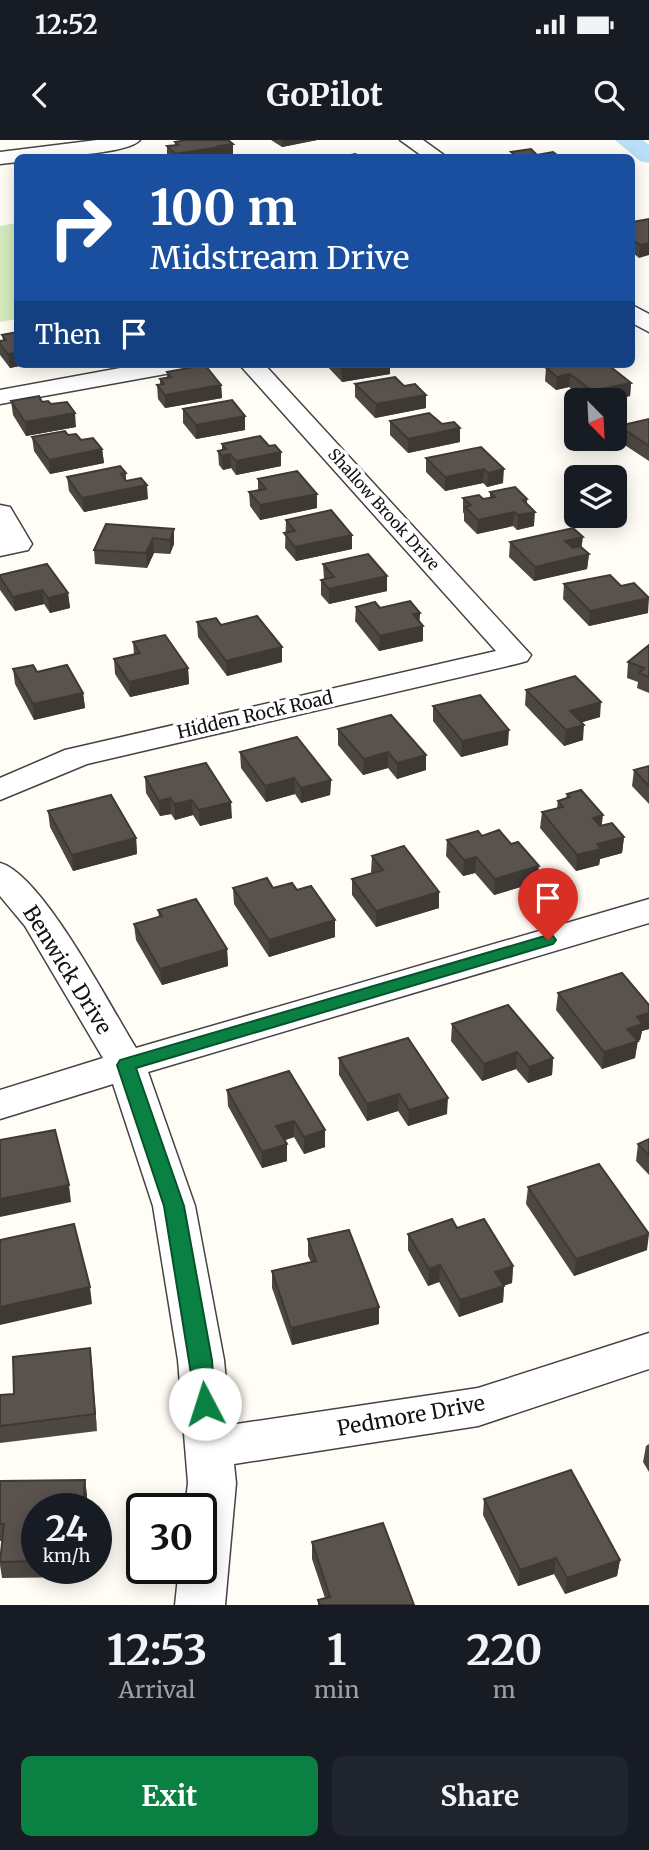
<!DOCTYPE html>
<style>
body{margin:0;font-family:Merriweather,serif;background:#20242c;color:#f1f3f6;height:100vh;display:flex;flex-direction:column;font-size:26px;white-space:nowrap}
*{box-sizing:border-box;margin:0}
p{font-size:23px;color:#9ea1a6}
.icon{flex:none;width:38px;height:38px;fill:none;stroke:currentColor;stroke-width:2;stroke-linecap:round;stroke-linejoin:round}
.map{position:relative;height:1465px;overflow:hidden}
.sheet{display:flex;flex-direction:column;background:#171b24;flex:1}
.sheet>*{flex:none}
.guide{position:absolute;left:14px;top:14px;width:621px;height:214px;border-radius:10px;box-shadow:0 4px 18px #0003;background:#1a4fa0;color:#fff;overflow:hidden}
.needle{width:46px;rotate:156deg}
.controls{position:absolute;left:564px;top:248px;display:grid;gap:14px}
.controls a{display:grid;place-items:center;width:63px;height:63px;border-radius:10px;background:#171b24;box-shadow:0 4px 18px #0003;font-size:35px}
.speed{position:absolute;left:21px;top:1353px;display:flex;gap:14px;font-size:35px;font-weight:700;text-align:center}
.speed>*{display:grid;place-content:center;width:91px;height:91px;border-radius:50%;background:#171b24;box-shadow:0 4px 18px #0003;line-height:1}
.speed small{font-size:18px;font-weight:400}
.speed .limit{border:4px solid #111;border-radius:10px;background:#fff;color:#111}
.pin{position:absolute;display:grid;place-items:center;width:60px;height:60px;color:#fff;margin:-72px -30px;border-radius:50% 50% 50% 0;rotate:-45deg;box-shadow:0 0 7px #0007}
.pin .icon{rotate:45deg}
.me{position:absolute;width:77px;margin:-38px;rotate:355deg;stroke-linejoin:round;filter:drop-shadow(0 0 5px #0008)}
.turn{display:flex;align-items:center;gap:24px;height:147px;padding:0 21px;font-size:32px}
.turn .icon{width:91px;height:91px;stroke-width:2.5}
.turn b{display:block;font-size:49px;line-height:60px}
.then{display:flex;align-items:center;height:66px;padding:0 21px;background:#0003;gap:14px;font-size:26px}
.eta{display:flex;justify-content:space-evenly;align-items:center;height:119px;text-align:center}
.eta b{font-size:42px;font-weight:700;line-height:49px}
.button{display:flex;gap:14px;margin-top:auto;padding:14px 21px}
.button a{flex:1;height:80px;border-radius:10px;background:#0b8043;color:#fff;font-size:28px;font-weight:700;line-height:80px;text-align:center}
.button a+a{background:#20242c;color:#f1f3f6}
.status{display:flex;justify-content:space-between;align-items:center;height:49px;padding:0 35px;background:#171b24;direction:ltr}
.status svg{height:19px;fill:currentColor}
header{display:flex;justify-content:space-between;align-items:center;height:91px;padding:0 21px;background:#171b24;font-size:32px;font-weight:700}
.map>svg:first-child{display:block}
.green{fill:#d5ebbd}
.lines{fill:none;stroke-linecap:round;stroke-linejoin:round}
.river{fill:#b9e0f7;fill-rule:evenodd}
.minor-casing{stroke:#444;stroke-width:3}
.minor{fill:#fff;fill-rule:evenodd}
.wall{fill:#4d4742}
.shaded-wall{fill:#3f3936}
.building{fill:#5a524d;stroke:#3f3936;stroke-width:2}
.route{fill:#0b8043;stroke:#07532c;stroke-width:2}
.labels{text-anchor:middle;stroke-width:7;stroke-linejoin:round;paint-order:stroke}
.far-street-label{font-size:16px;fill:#111;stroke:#fff}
.street-label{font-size:18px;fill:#111;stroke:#fff}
.near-street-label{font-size:21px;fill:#111;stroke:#fff}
</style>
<div class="status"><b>12:52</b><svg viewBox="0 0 49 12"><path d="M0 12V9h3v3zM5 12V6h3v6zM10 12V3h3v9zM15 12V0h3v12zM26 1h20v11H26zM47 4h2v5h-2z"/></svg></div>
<header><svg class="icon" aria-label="back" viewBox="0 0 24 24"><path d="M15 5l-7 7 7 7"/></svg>GoPilot<svg class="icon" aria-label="search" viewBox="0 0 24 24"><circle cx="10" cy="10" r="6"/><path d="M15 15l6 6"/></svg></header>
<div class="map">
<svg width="649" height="1465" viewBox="0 0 649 1465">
<rect width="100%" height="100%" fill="#fffdf5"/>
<path class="green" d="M 17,83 L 17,179 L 0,182 L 0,86 Z"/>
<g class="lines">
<path class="river" d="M 615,0 L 643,0 L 649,5 L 649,23 L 640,21 Z"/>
<g class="minor-casing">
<path id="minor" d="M 97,0 L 140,0 C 127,15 40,18 18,18 L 18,22 L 0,24 L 0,12 Z
M 400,0 L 423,0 L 448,18 L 425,18 Z
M 632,165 L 649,174 L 649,192 L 632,183 Z
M 142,224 L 194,224 L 191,229 L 182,231 L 0,264 L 0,250 Z
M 239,224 L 264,224 L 531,515 L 527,521 L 516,524 L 87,624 L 0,660 L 0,638 L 65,610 L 496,511 Z
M 0,365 L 10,367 L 32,404 L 28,410 L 0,416 Z
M 0,723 C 42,734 111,868 136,908 L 649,759 L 649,783 L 148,932 L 195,1066 L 224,1220 L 230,1285 L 478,1248 L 649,1193 L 649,1229 L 478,1286 L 234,1324 L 236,1343 L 225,1465 L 175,1465 L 179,1428 L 201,1428 L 201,1368 L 185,1368 L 188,1343 L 178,1220 L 153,1066 L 113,944 L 0,979 L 0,950 L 103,918 L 25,786 L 0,756 Z"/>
</g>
<use href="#minor" class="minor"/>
</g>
<path class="wall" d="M 271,0 L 317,0 L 282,7 Z
M 175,2 L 233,15 L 222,17 L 167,18 L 167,6 L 175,5 Z
M 649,79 L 639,118 L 632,112 L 632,82 Z
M 16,187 L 18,187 L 18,224 L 29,224 L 10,228 L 0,215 L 0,201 L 3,200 L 2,195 L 17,193 Z
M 325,224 L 390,224 L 390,234 L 342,242 Z
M 546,228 L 631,243 L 630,256 L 609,261 L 586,261 L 569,247 L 556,250 L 545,241 Z
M 167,232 L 221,245 L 222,258 L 165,268 L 158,259 L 157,245 L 160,245 L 160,239 L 167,238 Z
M 355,244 L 426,268 L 375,278 L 355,257 Z
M 11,261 L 42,262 L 51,264 L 76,287 L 26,296 L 13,275 Z
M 183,269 L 245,276 L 245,290 L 196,299 L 183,283 Z
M 649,279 L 649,321 L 617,300 L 619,286 Z
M 390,281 L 442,284 L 460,288 L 460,302 L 408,313 L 390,295 Z
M 68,295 L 102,309 L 104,323 L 50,334 L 34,311 L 32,297 Z
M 222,304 L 269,306 L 281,326 L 236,335 L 231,328 L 223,330 L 219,325 L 218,311 L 222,310 Z
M 481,307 L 503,343 L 487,347 L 483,343 L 445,351 L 426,332 L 426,318 Z
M 126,333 L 126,341 L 148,359 L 84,372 L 69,351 L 67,337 Z
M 258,339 L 317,368 L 260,380 L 250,366 L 249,352 L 258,351 Z
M 490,352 L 527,359 L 527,364 L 534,386 L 517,390 L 513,386 L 477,394 L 464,381 L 464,374 L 463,372 L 463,358 L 483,359 L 490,358 Z
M 286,380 L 352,395 L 352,409 L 296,421 L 285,408 Z
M 174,389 L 174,404 L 170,414 L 154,413 L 147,428 L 95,424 L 94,410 Z
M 510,402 L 582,408 L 589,414 L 587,429 L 534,441 L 509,417 Z
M 323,424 L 387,436 L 387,451 L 329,464 L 321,455 L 321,440 L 324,439 Z
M 0,435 L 68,453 L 70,468 L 50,473 L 44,464 L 15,471 L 0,450 Z
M 564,444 L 621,446 L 648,473 L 589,486 L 563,459 Z
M 356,467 L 420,473 L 419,481 L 423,501 L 379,511 L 355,481 Z
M 197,482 L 221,485 L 282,522 L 227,536 L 198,497 Z
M 133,502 L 188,528 L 189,544 L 130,557 L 115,534 L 114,519 L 134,514 Z
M 649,505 L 649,553 L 637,548 L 638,542 L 627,538 L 628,522 Z
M 13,529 L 37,532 L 83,553 L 85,568 L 34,580 L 15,544 Z
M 526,550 L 600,577 L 582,582 L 583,600 L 564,606 L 525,565 Z
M 433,566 L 508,605 L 461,617 L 433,581 Z
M 338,589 L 426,615 L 426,630 L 397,639 L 388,628 L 363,635 L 338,605 Z
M 240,612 L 331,640 L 330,655 L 301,663 L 295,654 L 266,662 L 241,628 Z
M 649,626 L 649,664 L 632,646 L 634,630 Z
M 145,637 L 232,678 L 200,686 L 193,675 L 175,680 L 171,674 L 160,676 L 146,653 Z
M 567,654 L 601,686 L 624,697 L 622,713 L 600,719 L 599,725 L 576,731 L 540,688 L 542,672 L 557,668 L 558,661 L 566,658 Z
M 48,671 L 136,698 L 137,714 L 73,731 L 50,687 Z
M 482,696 L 537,742 L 494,755 L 475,733 L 463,736 L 446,716 L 447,700 Z
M 372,716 L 439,752 L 439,768 L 376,787 L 352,755 L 352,739 L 372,733 L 371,732 Z
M 233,748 L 273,748 L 297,750 L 335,780 L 335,797 L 269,817 L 234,764 Z
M 158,770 L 227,809 L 228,826 L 162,845 L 136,800 L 134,784 L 159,777 Z
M 558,853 L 649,865 L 649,889 L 642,891 L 640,900 L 637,901 L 635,918 L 602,929 L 556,870 Z
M 452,884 L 553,918 L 552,935 L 528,943 L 516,929 L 482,941 L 451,901 Z
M 339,918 L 447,974 L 408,986 L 398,971 L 367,981 L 339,935 Z
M 289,931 L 325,1007 L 304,1014 L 294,997 L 285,1000 L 287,1021 L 262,1028 L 228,966 L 227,950 Z
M 649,999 L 649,1035 L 636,1021 L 638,1004 Z
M 528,1047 L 647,1110 L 574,1136 L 526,1064 Z
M 457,1088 L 513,1126 L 512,1143 L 504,1145 L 503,1162 L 459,1177 L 439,1142 L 428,1146 L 408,1110 L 408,1094 Z
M 308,1099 L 379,1167 L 379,1184 L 292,1205 L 272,1148 L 272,1131 L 311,1122 L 308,1116 Z
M 90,1208 L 97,1291 L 0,1303 L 0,1255 L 14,1254 Z
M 649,1304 L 649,1332 L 643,1322 L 646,1306 Z
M 85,1340 L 87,1356 L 86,1368 L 37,1368 L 37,1428 L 83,1428 L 82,1437 L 2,1438 L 0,1425 L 2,1401 L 0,1401 L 0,1341 Z
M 484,1359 L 620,1420 L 617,1436 L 565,1454 L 554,1434 L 518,1446 L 483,1375 Z
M 312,1402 L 414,1465 L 318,1465 L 318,1460 L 325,1458 L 312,1419 Z"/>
<path class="shaded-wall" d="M 282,0 L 317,0 L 282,7 Z
M 233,4 L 233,15 L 222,18 L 175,18 L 175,14 Z
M 649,103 L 649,115 L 639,118 L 640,105 Z
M 18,213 L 18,224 L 29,224 L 10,228 L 8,214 Z
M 369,224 L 390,224 L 390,234 L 342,242 L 342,229 Z
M 570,234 L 569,247 L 556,250 L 557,237 Z
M 631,243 L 630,256 L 609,261 L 591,261 L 592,251 Z
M 221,245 L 222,258 L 165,268 L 165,255 Z
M 426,255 L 426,268 L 375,278 L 376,264 Z
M 75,273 L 76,287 L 26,296 L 25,282 Z
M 245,276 L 245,290 L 196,299 L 196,285 Z
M 460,288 L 460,302 L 408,313 L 408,299 Z
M 102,309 L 104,323 L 50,334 L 49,320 Z
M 281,312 L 281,326 L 236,335 L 236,321 Z
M 230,314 L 231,328 L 223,330 L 222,316 Z
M 484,329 L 483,343 L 445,351 L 445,337 Z
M 504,329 L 503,343 L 487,347 L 488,333 Z
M 147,345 L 148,359 L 84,372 L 82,358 Z
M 317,354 L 317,368 L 260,380 L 260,365 Z
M 514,372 L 513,386 L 477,394 L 478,380 Z
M 535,372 L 534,386 L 517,390 L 518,375 Z
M 174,389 L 174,404 L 170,414 L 170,400 Z
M 352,395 L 352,409 L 296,421 L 295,407 Z
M 583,397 L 581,411 L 564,416 L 565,401 Z
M 153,398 L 154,413 L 147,428 L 146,413 Z
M 589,414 L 587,429 L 534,441 L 535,427 Z
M 387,436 L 387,451 L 329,464 L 329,449 Z
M 42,450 L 44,464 L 15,471 L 13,457 Z
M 68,453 L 70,468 L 50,473 L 48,458 Z
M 649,458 L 648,473 L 589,486 L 590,471 Z
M 420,473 L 419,487 L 423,486 L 423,501 L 379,511 L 380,496 L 413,474 Z
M 282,507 L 282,522 L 227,536 L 226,521 Z
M 188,528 L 189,544 L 130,557 L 129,542 Z
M 83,553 L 85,568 L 34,580 L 33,564 Z
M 601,562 L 600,577 L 569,586 L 570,571 Z
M 584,585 L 583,600 L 564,606 L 566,590 Z
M 509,590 L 508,605 L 461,617 L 462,601 Z
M 388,612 L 388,628 L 363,635 L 364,619 Z
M 426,615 L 426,630 L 397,639 L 397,623 Z
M 294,638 L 295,654 L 266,662 L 265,646 Z
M 331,640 L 330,655 L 301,663 L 301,648 Z
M 170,658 L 171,674 L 160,676 L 159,661 Z
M 192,660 L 193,675 L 175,680 L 174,664 Z
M 231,662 L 232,678 L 200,686 L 199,670 Z
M 603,675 L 601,691 L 593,678 Z
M 624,697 L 622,713 L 600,719 L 599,725 L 576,731 L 577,715 L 597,704 Z
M 136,698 L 137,714 L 73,731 L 72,715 Z
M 476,717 L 475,733 L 463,736 L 464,720 Z
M 539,726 L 537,742 L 494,755 L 495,739 Z
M 439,752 L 439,768 L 376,787 L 376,771 Z
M 335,780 L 335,797 L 269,817 L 269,800 Z
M 227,809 L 228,826 L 162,845 L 160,829 Z
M 649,873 L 649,889 L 642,891 L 640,900 L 638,901 L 635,918 L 602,929 L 604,912 L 627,889 L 637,877 Z
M 517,912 L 516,929 L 482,941 L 484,924 Z
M 553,918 L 552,935 L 528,943 L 529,927 Z
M 399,954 L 398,971 L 367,981 L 367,964 Z
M 448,958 L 447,974 L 408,986 L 409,970 Z
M 294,981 L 294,997 L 277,1003 L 276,986 Z
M 325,990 L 325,1007 L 304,1014 L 304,997 Z
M 287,1004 L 287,1021 L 262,1028 L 262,1012 Z
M 69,1045 L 71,1062 L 0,1077 L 0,1059 Z
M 649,1094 L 647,1110 L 574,1136 L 576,1119 Z
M 440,1125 L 439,1142 L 428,1146 L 429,1129 Z
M 513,1126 L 512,1143 L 494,1149 L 495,1132 Z
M 504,1146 L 503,1162 L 459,1177 L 460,1160 Z
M 90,1147 L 92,1164 L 0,1185 L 0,1167 Z
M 379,1167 L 379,1184 L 292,1205 L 291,1188 Z
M 90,1208 L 92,1224 L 97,1291 L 95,1274 Z
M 85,1340 L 87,1356 L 86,1368 L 83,1368 Z
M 556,1418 L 554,1434 L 518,1446 L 520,1430 Z
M 620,1420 L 617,1436 L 565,1454 L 567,1438 Z"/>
<path class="building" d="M 186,0 L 228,0 L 233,4 L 219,6 L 221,7 L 175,14 L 167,6 L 178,5 L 175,2 Z
M 531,9 L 537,15 L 553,12 L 561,18 L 525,18 L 524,16 L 517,17 L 511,12 Z
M 355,14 L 359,16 L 369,15 L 374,18 L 337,18 Z
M 649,79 L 649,103 L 640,105 L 632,99 L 632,82 Z
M 18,192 L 18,213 L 8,214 L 0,204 L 0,201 L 6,200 L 2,195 Z
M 337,224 L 369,224 L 342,229 Z
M 571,224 L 607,224 L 631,243 L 592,251 L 570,234 L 557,237 L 546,228 Z
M 205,225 L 221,245 L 165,255 L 157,245 L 164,244 L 160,239 L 171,237 L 167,232 Z
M 395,237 L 404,246 L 415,244 L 426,255 L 376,264 L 355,244 Z
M 39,256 L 42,262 L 48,261 L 51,264 L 67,262 L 75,273 L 25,282 L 11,261 Z
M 232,260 L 245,276 L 196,285 L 183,269 Z
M 429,273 L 442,284 L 454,282 L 460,288 L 408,299 L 390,281 Z
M 649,279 L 649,306 L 619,286 Z
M 65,291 L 68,295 L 76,294 L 81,300 L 93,298 L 102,309 L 49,320 L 32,297 Z
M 260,296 L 269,306 L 275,305 L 281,312 L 236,321 L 230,314 L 222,316 L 218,311 L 226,309 L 222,304 Z
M 481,307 L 504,329 L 488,333 L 484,329 L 445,337 L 426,318 Z
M 120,326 L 126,333 L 121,334 L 126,341 L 141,338 L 147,345 L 82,358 L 67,337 Z
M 297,331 L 317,354 L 260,365 L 249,352 L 266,349 L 258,339 Z
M 515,347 L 527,359 L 523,360 L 535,372 L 518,375 L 514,372 L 478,380 L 465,367 L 471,365 L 463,358 L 479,355 L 483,359 L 495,357 L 490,352 Z
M 331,370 L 352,395 L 295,407 L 284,393 L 295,391 L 286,380 Z
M 106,384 L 174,389 L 170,400 L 153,398 L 146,413 L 94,410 Z
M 573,388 L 583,397 L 565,401 L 573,408 L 580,406 L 589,414 L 535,427 L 510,402 Z
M 368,414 L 387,436 L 329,449 L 321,440 L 334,437 L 323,424 Z
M 47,424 L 68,453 L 48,458 L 42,450 L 13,457 L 0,437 L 0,435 Z
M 610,435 L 621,446 L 634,443 L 649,458 L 590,471 L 564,444 Z
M 410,461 L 420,473 L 413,474 L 423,486 L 380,496 L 356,467 L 375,462 L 380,468 Z
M 257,476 L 282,507 L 226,521 L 197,482 L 216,478 L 221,485 Z
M 165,495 L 188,528 L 129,542 L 114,519 L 140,513 L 133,502 Z
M 649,505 L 649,537 L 639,533 L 644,528 L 628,522 Z
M 33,525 L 37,532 L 67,525 L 83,553 L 33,564 L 13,529 Z
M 575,536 L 601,562 L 570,571 L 584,585 L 566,590 L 526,550 Z
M 480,555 L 509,590 L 462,601 L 433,566 Z
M 391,575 L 426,615 L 397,623 L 388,612 L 364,619 L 338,589 Z
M 297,597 L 331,640 L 301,648 L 294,638 L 265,646 L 240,612 Z
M 206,623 L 231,662 L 199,670 L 192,660 L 174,664 L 170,658 L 159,661 L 145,637 Z
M 649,626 L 649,646 L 634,630 Z
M 581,650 L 603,675 L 593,678 L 600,686 L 612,683 L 624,697 L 597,704 L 601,709 L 577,715 L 542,672 L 563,667 L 558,661 L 570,657 L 567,654 Z
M 111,655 L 136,698 L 72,715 L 48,671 Z
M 499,690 L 511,704 L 518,702 L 539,726 L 495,739 L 476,717 L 464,720 L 447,700 L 478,691 L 482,696 Z
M 404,706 L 439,752 L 376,771 L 352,739 L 383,730 L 372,716 Z
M 267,738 L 273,748 L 292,743 L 297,750 L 311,746 L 335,780 L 269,800 L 233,748 Z
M 196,759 L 227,809 L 160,829 L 134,784 L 162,776 L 158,770 Z
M 622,833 L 649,865 L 649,873 L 637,877 L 643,884 L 627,889 L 638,901 L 604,912 L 558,853 Z
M 508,865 L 553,918 L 529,927 L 517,912 L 484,924 L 452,884 Z
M 408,898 L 448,958 L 409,970 L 399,954 L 367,964 L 339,918 Z
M 289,931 L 325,990 L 304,997 L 294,981 L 276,986 L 287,1004 L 262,1012 L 227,950 Z
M 55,990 L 69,1045 L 0,1059 L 0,1000 Z
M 649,999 L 649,1016 L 638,1004 Z
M 599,1024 L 649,1094 L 576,1119 L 528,1047 Z
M 452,1079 L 457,1088 L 484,1079 L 513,1126 L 495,1132 L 504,1146 L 460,1160 L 440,1125 L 429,1129 L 408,1094 Z
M 74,1084 L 90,1147 L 0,1167 L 0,1100 Z
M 349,1090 L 379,1167 L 291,1188 L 272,1131 L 316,1121 L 308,1099 Z
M 90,1208 L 95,1274 L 0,1286 L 0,1255 L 14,1254 L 13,1217 Z
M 571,1330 L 620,1420 L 567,1438 L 556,1418 L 520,1430 L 484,1359 Z
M 85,1340 L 83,1368 L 37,1368 L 37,1421 L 0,1422 L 4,1384 L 0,1384 L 0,1341 Z
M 383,1383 L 414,1465 L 320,1465 L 318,1460 L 330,1457 L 312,1402 Z"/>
<path class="route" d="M 548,795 L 553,796 L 556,800 L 553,804 L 136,928 L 184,1066 L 212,1220 L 215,1264 L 212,1271 L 205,1273 L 197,1271 L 164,1066 L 117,925 L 120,920 Z"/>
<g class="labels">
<g class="far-street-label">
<text transform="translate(384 369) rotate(48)" y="6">Shallow Brook Drive</text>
</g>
<g class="street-label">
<text transform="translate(255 575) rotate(-13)" y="6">Hidden Rock Road</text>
</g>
<g class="near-street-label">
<text transform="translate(67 830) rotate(58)" y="7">Benwick Drive</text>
<text transform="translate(411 1276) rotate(-10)" y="7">Pedmore Drive</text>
</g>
</g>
</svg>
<div class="controls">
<a><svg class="needle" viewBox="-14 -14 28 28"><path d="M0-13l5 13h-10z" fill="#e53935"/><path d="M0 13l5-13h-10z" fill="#9ea1a6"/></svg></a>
<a><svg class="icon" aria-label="layers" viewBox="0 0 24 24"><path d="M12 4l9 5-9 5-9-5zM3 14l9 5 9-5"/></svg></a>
</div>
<div class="speed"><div>24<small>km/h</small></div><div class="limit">30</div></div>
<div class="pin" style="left:548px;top:800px;background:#d93025"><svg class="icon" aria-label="arrive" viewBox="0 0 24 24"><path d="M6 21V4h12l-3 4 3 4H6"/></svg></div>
<svg class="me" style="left:205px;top:1264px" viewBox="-20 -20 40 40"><circle r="19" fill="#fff"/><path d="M0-13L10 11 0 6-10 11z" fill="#0b8043"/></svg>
<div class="guide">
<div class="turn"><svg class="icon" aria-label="right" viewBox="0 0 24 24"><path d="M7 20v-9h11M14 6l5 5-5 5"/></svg><div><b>100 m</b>Midstream Drive</div></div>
<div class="then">Then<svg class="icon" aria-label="arrive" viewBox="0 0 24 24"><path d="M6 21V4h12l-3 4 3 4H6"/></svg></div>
</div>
</div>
<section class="sheet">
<div class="eta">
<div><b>12:53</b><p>Arrival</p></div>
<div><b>1</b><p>min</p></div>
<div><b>220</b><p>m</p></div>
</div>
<div class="button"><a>Exit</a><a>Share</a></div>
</section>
